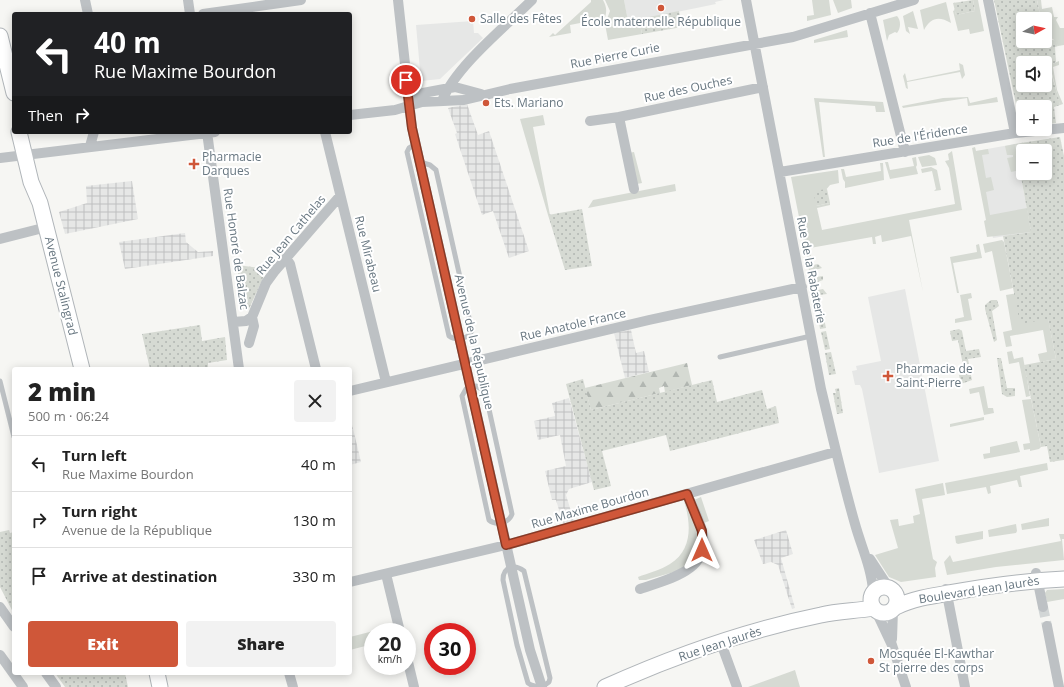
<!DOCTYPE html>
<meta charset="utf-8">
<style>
body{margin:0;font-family:"Open Sans",sans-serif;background:#f2f2f2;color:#222;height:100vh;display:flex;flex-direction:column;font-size:15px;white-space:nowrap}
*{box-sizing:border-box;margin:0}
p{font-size:13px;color:#767676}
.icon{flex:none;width:22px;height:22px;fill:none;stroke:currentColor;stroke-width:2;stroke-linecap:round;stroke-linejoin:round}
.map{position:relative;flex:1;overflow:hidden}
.details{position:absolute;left:12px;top:367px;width:340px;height:308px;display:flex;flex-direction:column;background:#fff;border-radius:4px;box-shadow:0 2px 10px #0003}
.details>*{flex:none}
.banner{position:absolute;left:12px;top:12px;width:340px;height:122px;border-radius:4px;box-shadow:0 2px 10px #0003;background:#202124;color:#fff;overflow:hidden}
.needle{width:26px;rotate:82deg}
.tools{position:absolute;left:1016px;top:12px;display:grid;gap:8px}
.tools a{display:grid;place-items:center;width:36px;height:36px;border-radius:4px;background:#fff;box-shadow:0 2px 10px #0003;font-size:20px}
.speed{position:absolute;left:364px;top:623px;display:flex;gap:8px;font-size:20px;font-weight:700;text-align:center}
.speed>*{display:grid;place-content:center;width:52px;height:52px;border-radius:50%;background:#fff;box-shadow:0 2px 10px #0003;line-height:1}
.speed small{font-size:10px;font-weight:400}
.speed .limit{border:6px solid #d22;background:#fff;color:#111}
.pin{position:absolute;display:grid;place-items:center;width:34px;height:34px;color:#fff;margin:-17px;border:2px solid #fff;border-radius:50%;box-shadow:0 1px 4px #0007}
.me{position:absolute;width:44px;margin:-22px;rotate:0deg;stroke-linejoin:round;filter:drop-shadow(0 0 3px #0008)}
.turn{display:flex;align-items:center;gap:14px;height:84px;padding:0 16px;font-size:18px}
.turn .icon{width:52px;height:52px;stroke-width:2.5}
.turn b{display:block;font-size:28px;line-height:34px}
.then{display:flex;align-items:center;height:38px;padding:0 16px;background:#0003;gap:8px;font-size:15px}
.round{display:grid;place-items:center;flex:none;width:42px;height:42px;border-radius:4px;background:#f2f2f2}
.head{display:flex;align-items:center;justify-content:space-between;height:68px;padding:0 16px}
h1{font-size:24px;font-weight:800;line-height:30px}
.primary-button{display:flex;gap:8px;margin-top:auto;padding:8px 16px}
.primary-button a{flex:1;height:46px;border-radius:4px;background:#cf5739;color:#fff;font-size:16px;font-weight:800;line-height:46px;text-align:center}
.primary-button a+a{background:#f2f2f2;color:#222}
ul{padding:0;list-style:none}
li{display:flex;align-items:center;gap:12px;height:56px;padding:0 16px;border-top:1px solid #e0e0e0}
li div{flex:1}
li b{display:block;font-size:15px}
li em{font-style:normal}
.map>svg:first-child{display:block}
.built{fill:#e6e7e6}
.industrial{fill:url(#industrial-grid)}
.grass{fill:#d6dad3}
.forest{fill:url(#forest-firs)}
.park{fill:url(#park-dots);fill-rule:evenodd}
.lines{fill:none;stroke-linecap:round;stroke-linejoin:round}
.street-tunnel{stroke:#d2d6d6;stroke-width:10;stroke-dasharray:10 5;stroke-linecap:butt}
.secondary-casing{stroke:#b0b5b9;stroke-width:17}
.lane{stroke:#bdc1c4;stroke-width:5}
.street{stroke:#bdc1c4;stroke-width:10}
.secondary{stroke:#fff;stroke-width:15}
.route-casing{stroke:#873925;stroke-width:10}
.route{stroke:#cf5739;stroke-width:7}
.poi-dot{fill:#cf5739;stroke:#fff;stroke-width:1.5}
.labels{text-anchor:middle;stroke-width:4;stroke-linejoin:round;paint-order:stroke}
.poi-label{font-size:12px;fill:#687781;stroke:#fff;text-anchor:start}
.street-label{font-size:12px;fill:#687781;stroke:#fff}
</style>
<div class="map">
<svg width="1064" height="687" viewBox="0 0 1064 687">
<defs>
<pattern id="industrial-grid" width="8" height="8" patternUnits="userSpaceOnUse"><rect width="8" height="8" fill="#e6e7e6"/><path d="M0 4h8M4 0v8" fill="none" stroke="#bec0c0"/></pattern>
<pattern id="forest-firs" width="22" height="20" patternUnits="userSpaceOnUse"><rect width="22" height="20" fill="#d6dad3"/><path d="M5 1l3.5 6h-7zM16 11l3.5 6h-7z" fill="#b1b6b1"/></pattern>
<pattern id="park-dots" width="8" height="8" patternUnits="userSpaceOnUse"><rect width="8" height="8" fill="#d6dad3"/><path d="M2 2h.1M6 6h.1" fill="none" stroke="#b1b6b1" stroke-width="1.8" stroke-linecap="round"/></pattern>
</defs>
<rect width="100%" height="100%" fill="#f6f6f3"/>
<path class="built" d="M 624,0 L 724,0 L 715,2 L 716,4 L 628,22 Z
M 473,21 L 474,33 L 478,33 L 483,38 L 440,79 L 421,81 L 416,25 Z
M 1015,144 L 1031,232 L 993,238 L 976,151 Z
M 905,289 L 939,461 L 879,473 L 862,389 L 860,385 L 855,385 L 852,371 L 857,370 L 856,366 L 881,361 L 868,297 Z"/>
<path class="industrial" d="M 467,104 L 478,135 L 489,131 L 529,251 L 509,258 L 493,211 L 482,215 L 455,134 L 457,133 L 448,108 Z
M 132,181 L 138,219 L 65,234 L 59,212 L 87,203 L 86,186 Z
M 185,233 L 186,242 L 198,252 L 213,251 L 213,256 L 125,269 L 119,242 Z
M 631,330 L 636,353 L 644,351 L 649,372 L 625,378 L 614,333 Z
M 569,398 L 592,482 L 569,489 L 566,495 L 574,521 L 563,523 L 556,500 L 552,500 L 545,471 L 566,466 L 560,435 L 538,440 L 534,421 L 555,416 L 552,403 Z
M 350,416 L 361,462 L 350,465 Z
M 786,530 L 793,554 L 781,558 L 795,608 L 792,609 L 778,565 L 771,562 L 763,564 L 754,540 Z"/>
<path class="grass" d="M 591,0 L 603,0 C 609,11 605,15 603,27 L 601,19 L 591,21 L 592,29 L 590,21 L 570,25 L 571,33 L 549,37 L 553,33 L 555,35 L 591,2 Z
M 605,0 L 624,0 L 628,21 L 639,19 L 642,34 L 608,40 L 605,24 L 610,11 Z
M 812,0 L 829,0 L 831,15 L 807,21 L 807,16 L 814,15 Z
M 833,0 L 851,0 L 852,8 L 838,13 Z
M 973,0 L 978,0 L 984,31 L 970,34 L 969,29 L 958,31 L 953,11 L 955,10 L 956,15 L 975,11 Z
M 1037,0 L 1041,0 L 1042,9 L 1052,7 L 1054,17 L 1058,17 L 1056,20 L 1060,28 L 1064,28 L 1064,45 L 1058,46 L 1053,39 L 1045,37 L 1045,19 L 1041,19 Z
M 946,2 L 951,23 C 939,16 931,17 924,30 L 920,10 Z
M 913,11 L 918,29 L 908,27 L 910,34 L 906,31 L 903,16 Z
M 897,16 C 901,20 901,28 897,33 L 895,32 L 889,35 L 887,41 L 883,20 Z
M 847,30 L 848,37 L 814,43 L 814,40 Z
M 1059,61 L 1059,65 L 1053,67 L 1057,90 L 1063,104 L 1060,105 L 1050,66 L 1052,64 Z
M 959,63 L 963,65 L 965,75 L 962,79 L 960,72 L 907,82 L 908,89 L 906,88 L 903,76 L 905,73 L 907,81 L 956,71 L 960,70 Z
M 968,97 L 970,103 L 997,97 L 998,102 L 968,106 L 967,98 L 903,108 L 902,106 L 943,98 Z
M 814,98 L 883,102 L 885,112 L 876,112 L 875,106 L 819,102 L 825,157 L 823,157 Z
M 543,115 L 545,125 L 533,127 L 550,215 L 548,215 L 520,119 Z
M 1015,144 L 1020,170 L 1011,172 L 1007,158 L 1013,157 L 1013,155 L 1007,155 L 1005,146 Z
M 975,147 L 976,151 L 988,149 L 989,154 L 982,155 L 986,178 L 991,177 L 994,190 L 986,192 L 990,215 L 1027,208 L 1031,232 L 987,237 L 984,221 L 986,220 L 972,148 Z
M 952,151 L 962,210 L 909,220 L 923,292 L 911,236 L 882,242 L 881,235 L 875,237 L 876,244 L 873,244 L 872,237 L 810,248 L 811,256 L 807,257 L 791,177 L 838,170 L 839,183 L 830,185 L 825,191 L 820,190 L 816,206 L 830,203 L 830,205 L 817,208 L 822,230 L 955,204 L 949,168 L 945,161 L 949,160 L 948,154 Z
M 634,152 L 642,183 L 637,184 L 628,153 Z
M 929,155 L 935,158 L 937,165 L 922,167 L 918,157 Z
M 916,157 L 917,165 L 916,167 L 918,174 L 890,179 L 885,162 L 888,162 L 890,170 L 914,166 L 912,158 Z
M 880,163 L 883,163 L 884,180 L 845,188 L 845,182 L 843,179 L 841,169 L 844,169 L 846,177 L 881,171 Z
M 931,167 L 937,170 L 941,190 L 934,191 L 936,189 L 932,171 L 922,173 L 921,169 Z
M 675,184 L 676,191 L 588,208 L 593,200 Z
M 1002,240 L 1004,242 L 1013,288 L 1000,291 L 992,251 L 985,253 L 983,244 Z
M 979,244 L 982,258 L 953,263 L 959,293 L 957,293 L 950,257 L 977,252 L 976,245 Z
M 1024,292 L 1038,320 L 1048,318 L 1056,359 L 1040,362 L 1038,354 L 1047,352 L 1043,330 L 1010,336 L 1012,346 L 1006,347 L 1003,332 L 1012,330 L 1006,295 Z
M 971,293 L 972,298 L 968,299 L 972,320 L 955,323 L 955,319 L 964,317 L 960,295 Z
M 1012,351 L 1014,359 L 1023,357 L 1030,396 L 1026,397 L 1019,362 L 1009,364 L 1007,352 Z
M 984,386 L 988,408 L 993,408 L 994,413 L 984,415 L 979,392 L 970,394 L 969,389 Z
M 1031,399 L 1041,447 L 1039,449 L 1030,451 L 1030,449 L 1024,450 L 1023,444 L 1030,443 L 1022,400 Z
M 984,417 L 984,420 L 950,427 L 950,424 Z
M 1017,441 L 1020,452 L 984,459 L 983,454 L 990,453 L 990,447 Z
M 1047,463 L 1048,470 L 1020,476 L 1022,487 L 1019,487 L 1017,480 L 990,486 L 991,493 L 988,494 L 986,487 L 947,494 L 945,483 Z
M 943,483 L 945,495 L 922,499 L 933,559 L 937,562 L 935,568 L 936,577 L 901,582 L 889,577 L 875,555 L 898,548 L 890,520 L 898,519 L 899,526 L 914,523 L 913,516 L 920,514 L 915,489 Z
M 701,497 L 709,521 L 704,523 L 694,500 Z
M 684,501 L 686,502 L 700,537 L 695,558 L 681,570 L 646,580 L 639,580 L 638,577 C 648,573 661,570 670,564 C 693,550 691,523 684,501 Z
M 1049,518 L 1049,526 L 1022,530 L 1021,524 Z
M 1016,524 L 1017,531 L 1016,533 L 989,537 L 988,530 Z
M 983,531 L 983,539 L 958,544 L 956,543 L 955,536 Z
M 1059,534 L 1064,534 L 1064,539 L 1062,539 L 1064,560 L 996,567 L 947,575 L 944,562 L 950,555 L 953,562 L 1061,541 Z
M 1064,589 L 1064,599 L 1047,602 L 1045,593 L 1047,590 Z
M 393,626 L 394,632 L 373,632 L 373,644 L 350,650 L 350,637 Z
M 795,670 L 800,687 L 748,687 Z"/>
<path class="forest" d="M 687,363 L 692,385 L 665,392 L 664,386 L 659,388 L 660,393 L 591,410 L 585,388 Z"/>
<path class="park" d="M 973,0 L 975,11 L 956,15 L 953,3 Z
M 994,0 L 1037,0 L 1041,19 L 1023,19 L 1023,41 L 1045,41 L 1045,37 L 1056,41 L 1058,46 L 1055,47 L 1056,62 L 1050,66 C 1051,75 1060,101 1060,105 L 1054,107 L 1056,123 L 1045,125 L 1045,107 L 1023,107 L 1023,128 L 1021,128 ZM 1023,63 L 1045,63 L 1045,85 L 1023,85 Z
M 679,11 L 682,27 L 642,34 L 639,19 Z
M 1060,137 L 1064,156 L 1064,460 L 1050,462 L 1047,446 L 1041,447 L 1024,365 L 1056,359 L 1048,319 L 1020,324 L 1003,236 L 1031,232 L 1015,144 ZM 1023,151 L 1045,151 L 1045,173 L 1023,173 Z
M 827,189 L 830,203 L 816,206 L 814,194 L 820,190 Z
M 582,209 L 592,266 L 565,270 L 548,215 Z
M 818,264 L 822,268 L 815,270 L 816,277 L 823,276 L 823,280 L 812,284 L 808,266 Z
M 237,265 L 267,269 L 249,309 L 247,311 L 242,309 Z
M 823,289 L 827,294 L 819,295 L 821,306 L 816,307 L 813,291 Z
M 991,300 L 997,300 L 999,306 L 992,311 L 997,340 L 994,342 L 985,309 L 985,305 Z
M 822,309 L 826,328 L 820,329 L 817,310 Z
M 200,325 L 202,341 L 225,337 L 227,360 L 208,363 L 208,369 L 150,369 L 142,334 Z
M 959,329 L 962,331 L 966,351 L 979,349 L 981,357 L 968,359 L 969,364 L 963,365 L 958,340 L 952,341 L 950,331 Z
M 826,331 L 830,349 L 825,350 L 821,332 Z
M 831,352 L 836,374 L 829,375 L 825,353 Z
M 997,358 L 1001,358 L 1007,388 L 1015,388 L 1015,396 L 1007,397 L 1002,394 Z
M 969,366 L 972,380 L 961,384 L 959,375 L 965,373 L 964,367 Z
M 583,379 L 591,410 L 712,380 L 717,402 L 762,390 L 767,409 L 776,406 L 779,423 L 670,451 L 666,435 L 602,451 L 611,486 L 594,490 L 566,384 Z
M 839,388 L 843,413 L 837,414 L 833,393 L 836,393 L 835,389 Z
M 9,530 L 10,533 L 14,532 L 14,614 L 0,587 L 0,532 Z
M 55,673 L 125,673 L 128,687 L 65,687 Z"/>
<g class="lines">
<path class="street-tunnel" d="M 1043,607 L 1047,626"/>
<g class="secondary-casing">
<path id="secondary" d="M 0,36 L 14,93
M 19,132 L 31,182 L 40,203 L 82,369
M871 600a13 13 0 1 1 26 0a13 13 0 1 1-26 0Z
M 896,607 C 912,599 931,596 949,593 C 987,586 1025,581 1064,579
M 157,673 L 160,687
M 605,687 C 674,656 747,630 821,615 C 838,611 856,611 873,608"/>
</g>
<path class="lane" d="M 416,144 L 409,148 L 407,152 L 449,336 C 456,341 468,339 472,331 L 436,170 L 430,165 L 420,162
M 720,357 L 811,336
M 0,381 L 14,437
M 476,386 L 485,391 L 512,514 C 509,523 496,526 489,520 L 462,396 L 466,389 Z
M 538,687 L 531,685 L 528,683 L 517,645 L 503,580 C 503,566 515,564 524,571 L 550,678 L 549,682 L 542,687"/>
<path class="street" d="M 85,0 L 88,14
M 188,0 L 190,14
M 398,0 L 412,128 L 530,650 L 542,687
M 746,0 L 821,389 C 832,434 842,479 855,524 C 861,546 872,569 873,592
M 988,0 L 1015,133
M 870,13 L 905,152
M 203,14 L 301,0
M 442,101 C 455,67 506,26 532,0
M 409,106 L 416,96 L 423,93 L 455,87 L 481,94
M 350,115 L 395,110 L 422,102 L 464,100 L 510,89 L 793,37 L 914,0
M 590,121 L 619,117
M 207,132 L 239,369
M 325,132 L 386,382
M 90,146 L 94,132
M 0,158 L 215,132
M 780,172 L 1015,133 L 1064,128
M 634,189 L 619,117 L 763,87
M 0,239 L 47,227
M 286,258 L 290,264 L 316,369
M 233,322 L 246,321 L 252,317 L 266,283 L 274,272 L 340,196
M 249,343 L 254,326 L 252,317
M 350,391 L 649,320 L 802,287
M 870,559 L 889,588
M 1036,573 L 1043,607
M 386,574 L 400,632
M 350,582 L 506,545 L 835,452
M 640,589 C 668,579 712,571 702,531 C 699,518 692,506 687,494
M 946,589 L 965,687
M 0,607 L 14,627
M 876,611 L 892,645 L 906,687
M 1047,626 L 1059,687
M 892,639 L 893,610
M 721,643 L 737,687
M 0,655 L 23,687
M 407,658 L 414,687
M 46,673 L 56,687
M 289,673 L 293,687"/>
<use href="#secondary" class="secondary"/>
</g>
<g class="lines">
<g class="route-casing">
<path id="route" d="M 406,80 L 412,128 L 506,545 L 687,494 L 702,531 L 702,550"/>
</g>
<use href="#route" class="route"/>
</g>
<g class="poi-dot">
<circle cx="661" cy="8" r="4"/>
<circle cx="472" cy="19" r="4"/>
<circle cx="486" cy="103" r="4"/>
<path d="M192 158h4v4h4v4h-4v4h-4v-4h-4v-4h4z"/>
<path d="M886 370h4v4h4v4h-4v4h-4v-4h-4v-4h4z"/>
<circle cx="871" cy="661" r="4"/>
</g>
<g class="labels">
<g class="poi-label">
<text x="480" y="23">Salle des Fêtes</text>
<text x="661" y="26" text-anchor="middle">École maternelle République</text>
<text x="494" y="107">Ets. Mariano</text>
<text x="202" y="161">Pharmacie<tspan x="202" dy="14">Darques</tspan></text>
<text x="896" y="373">Pharmacie de<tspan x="896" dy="14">Saint-Pierre</tspan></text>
<text x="879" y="658">Mosquée El-Kawthar<tspan x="879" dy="14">St pierre des corps</tspan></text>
</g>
<g class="street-label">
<text transform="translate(615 56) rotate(-11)" y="4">Rue Pierre Curie</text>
<text transform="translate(688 89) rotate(-12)" y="4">Rue des Ouches</text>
<text transform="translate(920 136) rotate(-9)" y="4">Rue de l'Éridence</text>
<text transform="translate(291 235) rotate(-50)" y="4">Rue Jean Cathelas</text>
<text transform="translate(236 249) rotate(82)" y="4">Rue Honoré de Balzac</text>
<text transform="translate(368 254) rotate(76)" y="4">Rue Mirabeau</text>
<text transform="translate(811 270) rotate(79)" y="4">Rue de la Rabaterie</text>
<text transform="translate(61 286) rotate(76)" y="4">Avenue Stalingrad</text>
<text transform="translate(573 325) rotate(-13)" y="4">Rue Anatole France</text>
<text transform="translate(474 342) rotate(77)" y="4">Avenue de la République</text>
<text transform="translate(590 508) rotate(-16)" y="4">Rue Maxime Bourdon</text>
<text transform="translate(979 590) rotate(-9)" y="4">Boulevard Jean Jaurès</text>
<text transform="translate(720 644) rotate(-18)" y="4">Rue Jean Jaurès</text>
</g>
</g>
</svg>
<div class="tools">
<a><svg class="needle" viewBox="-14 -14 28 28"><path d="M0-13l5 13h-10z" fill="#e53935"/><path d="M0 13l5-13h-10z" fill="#767676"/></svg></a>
<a><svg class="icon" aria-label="sound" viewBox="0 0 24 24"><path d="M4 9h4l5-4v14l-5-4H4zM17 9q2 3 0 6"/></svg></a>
<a>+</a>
<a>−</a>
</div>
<div class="speed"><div>20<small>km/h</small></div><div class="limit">30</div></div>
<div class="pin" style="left:406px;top:80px;background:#d93025"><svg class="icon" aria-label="arrive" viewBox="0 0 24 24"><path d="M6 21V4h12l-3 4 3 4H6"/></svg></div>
<svg class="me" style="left:702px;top:550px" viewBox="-20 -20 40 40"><path d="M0-17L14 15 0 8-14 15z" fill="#cf5739" stroke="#fff" stroke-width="4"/></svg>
<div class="banner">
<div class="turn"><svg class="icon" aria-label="left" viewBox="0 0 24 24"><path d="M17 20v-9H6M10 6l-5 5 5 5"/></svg><div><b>40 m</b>Rue Maxime Bourdon</div></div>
<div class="then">Then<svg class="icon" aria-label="right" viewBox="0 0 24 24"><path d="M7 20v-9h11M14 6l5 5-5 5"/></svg></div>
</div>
<section class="details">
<div class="head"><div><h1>2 min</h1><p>500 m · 06:24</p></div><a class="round"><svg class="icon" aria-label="close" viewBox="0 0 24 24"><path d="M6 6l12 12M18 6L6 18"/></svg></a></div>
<ul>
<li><svg class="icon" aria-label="left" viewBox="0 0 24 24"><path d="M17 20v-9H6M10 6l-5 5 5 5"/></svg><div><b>Turn left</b><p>Rue Maxime Bourdon</p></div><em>40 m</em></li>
<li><svg class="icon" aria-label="right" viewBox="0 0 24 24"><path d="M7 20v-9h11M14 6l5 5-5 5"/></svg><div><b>Turn right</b><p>Avenue de la République</p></div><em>130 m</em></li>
<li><svg class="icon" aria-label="arrive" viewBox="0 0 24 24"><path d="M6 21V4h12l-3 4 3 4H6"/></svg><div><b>Arrive at destination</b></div><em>330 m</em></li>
</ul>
<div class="primary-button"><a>Exit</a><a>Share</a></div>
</section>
</div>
